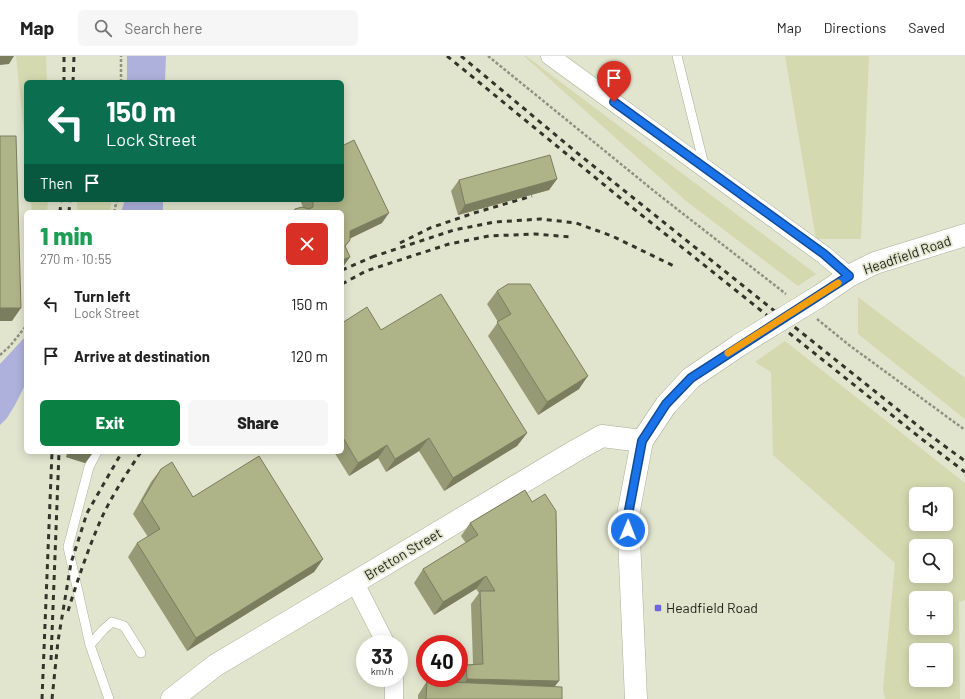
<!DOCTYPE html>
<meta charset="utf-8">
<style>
body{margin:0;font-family:Barlow,sans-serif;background:#f6f6f6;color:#222;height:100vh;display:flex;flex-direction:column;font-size:15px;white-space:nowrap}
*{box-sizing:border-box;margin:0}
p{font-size:13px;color:#767676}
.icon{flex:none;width:22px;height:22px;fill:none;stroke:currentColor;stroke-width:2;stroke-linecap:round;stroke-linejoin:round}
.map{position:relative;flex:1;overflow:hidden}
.details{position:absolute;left:24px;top:154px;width:320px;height:244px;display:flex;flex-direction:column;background:#fff;border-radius:6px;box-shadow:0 2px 10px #0003}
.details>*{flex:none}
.top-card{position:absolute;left:24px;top:24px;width:320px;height:122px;border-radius:6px;box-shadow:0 2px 10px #0003;background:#0b6e4f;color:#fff;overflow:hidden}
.tools{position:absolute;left:909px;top:431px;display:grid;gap:8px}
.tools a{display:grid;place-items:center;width:44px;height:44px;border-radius:6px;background:#fff;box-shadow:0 2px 10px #0003;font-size:20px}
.speed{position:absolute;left:356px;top:579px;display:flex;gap:8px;font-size:20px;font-weight:700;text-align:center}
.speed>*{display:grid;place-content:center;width:52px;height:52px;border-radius:50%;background:#fff;box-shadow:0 2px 10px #0003;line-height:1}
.speed small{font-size:10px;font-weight:400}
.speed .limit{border:6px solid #d22;background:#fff;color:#111}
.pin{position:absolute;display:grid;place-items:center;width:34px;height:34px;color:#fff;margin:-41px -17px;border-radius:50% 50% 50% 0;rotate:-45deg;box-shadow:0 0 4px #0007}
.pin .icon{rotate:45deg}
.me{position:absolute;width:44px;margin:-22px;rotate:1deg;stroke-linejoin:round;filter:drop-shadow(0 0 3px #0008)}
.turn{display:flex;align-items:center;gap:14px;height:84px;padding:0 16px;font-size:18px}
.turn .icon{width:52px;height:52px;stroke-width:2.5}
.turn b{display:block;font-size:28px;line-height:34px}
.then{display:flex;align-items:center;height:38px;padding:0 16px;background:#0003;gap:8px;font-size:15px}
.round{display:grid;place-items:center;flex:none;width:42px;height:42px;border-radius:6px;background:#f6f6f6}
.headline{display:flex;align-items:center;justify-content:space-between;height:68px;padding:0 16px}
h1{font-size:24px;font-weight:800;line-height:30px;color:#1e9e55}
.button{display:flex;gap:8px;margin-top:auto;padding:8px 16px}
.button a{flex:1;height:46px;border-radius:6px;background:#0b8043;color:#fff;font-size:16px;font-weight:800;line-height:46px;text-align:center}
.button a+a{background:#f6f6f6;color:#222}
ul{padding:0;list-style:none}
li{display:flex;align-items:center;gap:12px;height:52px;padding:0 16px}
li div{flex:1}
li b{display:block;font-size:15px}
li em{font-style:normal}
header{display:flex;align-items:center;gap:24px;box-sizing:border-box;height:56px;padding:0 20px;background:#fff;border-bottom:1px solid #e0e0e0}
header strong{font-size:19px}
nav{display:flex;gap:22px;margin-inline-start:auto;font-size:14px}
.search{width:280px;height:36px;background:#f6f6f6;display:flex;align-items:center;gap:10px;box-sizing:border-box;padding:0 14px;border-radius:6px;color:#767676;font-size:15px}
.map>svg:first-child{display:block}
.green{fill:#d4d9b0;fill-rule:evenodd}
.water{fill:#aeb1db}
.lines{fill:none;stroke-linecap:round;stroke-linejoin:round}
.lane-casing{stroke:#acae99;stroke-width:10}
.street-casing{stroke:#acae99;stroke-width:19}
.secondary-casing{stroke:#acae99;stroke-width:23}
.path{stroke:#8f9181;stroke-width:2.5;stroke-dasharray:3 2;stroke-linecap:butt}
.lane{stroke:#fff;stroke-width:9}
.street{stroke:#fff;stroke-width:18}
.secondary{stroke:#fff;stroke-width:22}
.rail{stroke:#33342a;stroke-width:3;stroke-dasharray:5 5;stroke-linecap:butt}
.secondary-bridge-casing{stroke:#acae99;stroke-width:23;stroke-linecap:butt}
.secondary-bridge{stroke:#fff;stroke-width:22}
.wall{fill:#969b75}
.shaded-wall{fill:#7a7e5f}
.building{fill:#afb488;stroke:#7a7e5f}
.route-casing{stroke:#114b97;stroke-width:10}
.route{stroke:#1a73e8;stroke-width:7}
.slow{stroke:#f59e0b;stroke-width:7}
.poi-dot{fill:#6c66e0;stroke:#e2e5ce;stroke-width:1.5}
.labels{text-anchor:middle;stroke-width:3.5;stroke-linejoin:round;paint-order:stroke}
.street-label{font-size:14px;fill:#1f2018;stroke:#e2e5ce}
.poi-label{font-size:14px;fill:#1f2018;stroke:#e2e5ce;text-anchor:start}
</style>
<header>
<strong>Map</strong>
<div class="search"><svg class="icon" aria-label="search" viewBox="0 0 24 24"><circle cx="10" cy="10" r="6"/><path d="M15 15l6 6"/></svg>Search here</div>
<nav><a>Map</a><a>Directions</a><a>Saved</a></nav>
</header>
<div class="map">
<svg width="965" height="643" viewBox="0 0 965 643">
<rect width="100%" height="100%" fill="#e2e5ce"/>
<path class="green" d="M 16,0 L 46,0 L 47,26 L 26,26 L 26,96 Z
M 524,0 L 526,0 L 816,218 L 798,230 L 686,145 Z
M 785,0 L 869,0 L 861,183 L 816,183 Z
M 31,144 L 48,144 L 47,156 L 32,156 Z
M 77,144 L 112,144 L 109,156 L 77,156 Z
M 858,241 L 965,322 L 965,363 L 858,278 Z
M 785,285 L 965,427 L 965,544 L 959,546 L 960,643 L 885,643 L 883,633 L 895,507 L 773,399 L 771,316 L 755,306 ZM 916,438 L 946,438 L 946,468 L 916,468 ZM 916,490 L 946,490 L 946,520 L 916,520 ZM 916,542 L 946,542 L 946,572 L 916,572 ZM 916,594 L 946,594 L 946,624 L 916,624 Z"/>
<path class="water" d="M 127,0 L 166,0 L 165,26 L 127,26 Z
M 125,144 L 163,144 L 163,156 L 121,156 Z
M 26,280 L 26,327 L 15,349 L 7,362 L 0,369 L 0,308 Z"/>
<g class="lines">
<g class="lane-casing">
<path id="lane" d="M 677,0 L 704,109
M 97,396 L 89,411 L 68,491 L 90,589 L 109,643
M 90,589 L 103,574 L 112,566 L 124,570 L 141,597"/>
</g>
<g class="street-casing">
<path id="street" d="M 550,0 L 824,199 L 849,220
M 355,527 L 386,588
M 394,643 L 394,622"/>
</g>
<g class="secondary-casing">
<path id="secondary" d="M 818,241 L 849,220 L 875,207 L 965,179
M 172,643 L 216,609 L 575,395 L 602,380 L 642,385
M 636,643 L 628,459 L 642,385 L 666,349 L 691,322 L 741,288"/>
</g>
<path class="path" d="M 488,0 L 659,139 L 786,238
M 121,26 L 121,0
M 114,156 L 117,144
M 817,263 L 849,289 L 965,374
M 0,299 L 10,290 L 26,270"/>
<use href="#lane" class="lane"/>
<use href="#street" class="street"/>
<use href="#secondary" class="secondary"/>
<path class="rail" d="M 447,0 L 619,141 L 923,384 L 965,416
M 461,0 L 576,96 L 927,377 L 965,405
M 64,26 L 64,0
M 73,26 L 74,0
M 60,156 L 61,144
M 69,156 L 70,144
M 400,187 L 430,172 L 474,157 L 532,140
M 372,201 L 454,174 L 495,166 L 541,163 L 576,167 L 612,180 L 676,211
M 342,214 L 377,199
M 342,228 L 366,215 L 449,188 L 489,180 L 535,178 L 571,181
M 68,555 C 77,526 87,496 99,468 C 109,444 126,418 141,396
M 51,604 L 59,396
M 42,643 L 52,396
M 52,643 L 58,585 L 71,507 L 87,457 L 122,396"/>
<g class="secondary-bridge-casing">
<path id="secondary-bridge" d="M 741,288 L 818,241"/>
</g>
<use href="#secondary-bridge" class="secondary-bridge"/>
</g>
<path class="wall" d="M 557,123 L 549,134 L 458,159 L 451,135 L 459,124 Z
M 300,144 L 342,144 L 382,167 L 350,182 L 350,184 L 345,191 L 342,211 L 342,156 L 293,156 L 303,151 Z
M 497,235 L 579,333 L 538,359 L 488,280 L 498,266 L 487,248 Z
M 342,267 L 381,274 L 527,377 L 517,390 L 444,435 L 419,395 L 386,416 L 378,402 L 349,420 L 334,396 L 342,396 Z
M 67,396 L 93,396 L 85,407 L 66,401 Z
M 161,413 L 193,441 L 323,503 L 314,516 L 187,595 L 128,501 L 137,487 L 148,481 L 133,458 L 151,426 Z
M 525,434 L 555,631 L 562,643 L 418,643 L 418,639 L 427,625 L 457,627 L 456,622 L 459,622 L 459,618 L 466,609 L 473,608 L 471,548 L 479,537 L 476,533 L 434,559 L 414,527 L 423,513 L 466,487 L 461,480 L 470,467 Z"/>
<path class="shaded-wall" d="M 0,0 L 14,0 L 9,8 L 0,9 Z
M 557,123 L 549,134 L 458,159 L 465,149 Z
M 389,157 L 382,167 L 343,186 L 350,175 Z
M 350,201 L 343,211 L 342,211 L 342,204 Z
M 0,252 L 21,252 L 12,265 L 0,265 Z
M 588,320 L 579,333 L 538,359 L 547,346 Z
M 527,377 L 517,390 L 444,435 L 453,422 Z
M 429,382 L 419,395 L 386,416 L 395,403 Z
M 387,389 L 378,402 L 349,420 L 358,407 Z
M 69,396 L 89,396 L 93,397 L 85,407 L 66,401 Z
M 323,503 L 314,516 L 187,595 L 196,582 Z
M 486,520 L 476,533 L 434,559 L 443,546 Z
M 467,623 L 559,625 L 549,638 L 458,636 Z"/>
<path class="building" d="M 0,80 L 16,80 L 21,252 L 0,252 Z
M 354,84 L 389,157 L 350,175 L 350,184 L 345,190 L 350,201 L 342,204 L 342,156 L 293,156 L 295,153 L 302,151 L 309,153 L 313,151 L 313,147 L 312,144 L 342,144 L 342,90 Z
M 550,99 L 557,123 L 465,149 L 459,124 Z
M 508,228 L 530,228 L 588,320 L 547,346 L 497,266 L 511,258 L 497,235 Z
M 441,238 L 527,377 L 453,422 L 429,382 L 395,403 L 387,389 L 358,407 L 342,380 L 342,267 L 367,251 L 381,274 Z
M 259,400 L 323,503 L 196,582 L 137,487 L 160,473 L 142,445 L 161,413 L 172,406 L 193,441 Z
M 525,434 L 532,446 L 545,438 L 556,455 L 559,625 L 467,623 L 466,609 L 483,608 L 480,535 L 495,535 L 486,520 L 443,546 L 423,513 L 478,479 L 470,467 Z
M 427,625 L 562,631 L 562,643 L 426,643 Z"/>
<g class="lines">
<g class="route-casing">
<path id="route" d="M 614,46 L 824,198 L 849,220 L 691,322 L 666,348 L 642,385 L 628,459 L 628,474"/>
</g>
<use href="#route" class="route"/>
<path class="slow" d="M 728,297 L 838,227"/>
</g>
<rect class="poi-dot" x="654" y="548" width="8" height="8" rx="2"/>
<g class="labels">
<g class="street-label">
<text transform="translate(907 199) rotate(-19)" y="5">Headfield Road</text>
<text transform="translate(403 498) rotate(-31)" y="5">Bretton Street</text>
</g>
<g class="poi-label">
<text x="666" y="557">Headfield Road</text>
</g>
</g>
</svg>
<div class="tools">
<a><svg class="icon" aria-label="sound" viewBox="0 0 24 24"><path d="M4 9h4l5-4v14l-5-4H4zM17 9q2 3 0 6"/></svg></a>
<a><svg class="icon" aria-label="search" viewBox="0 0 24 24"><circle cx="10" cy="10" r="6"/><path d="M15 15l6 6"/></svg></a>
<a>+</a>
<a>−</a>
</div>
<div class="speed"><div>33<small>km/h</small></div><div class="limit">40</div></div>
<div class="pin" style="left:614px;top:46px;background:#d93025"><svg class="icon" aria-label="arrive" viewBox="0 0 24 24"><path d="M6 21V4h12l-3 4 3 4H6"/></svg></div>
<svg class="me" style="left:628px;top:474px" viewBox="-20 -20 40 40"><circle r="17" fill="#1a73e8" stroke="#fff" stroke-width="3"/><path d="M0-11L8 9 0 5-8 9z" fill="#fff"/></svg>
<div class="top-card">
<div class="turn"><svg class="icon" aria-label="left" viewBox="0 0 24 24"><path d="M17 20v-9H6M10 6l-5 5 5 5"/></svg><div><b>150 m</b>Lock Street</div></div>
<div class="then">Then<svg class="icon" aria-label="arrive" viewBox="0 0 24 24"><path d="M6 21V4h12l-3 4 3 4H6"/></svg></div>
</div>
<section class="details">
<div class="headline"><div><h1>1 min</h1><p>270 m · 10:55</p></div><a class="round" style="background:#d93025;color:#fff"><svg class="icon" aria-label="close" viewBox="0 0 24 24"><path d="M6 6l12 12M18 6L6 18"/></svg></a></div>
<ul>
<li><svg class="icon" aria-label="left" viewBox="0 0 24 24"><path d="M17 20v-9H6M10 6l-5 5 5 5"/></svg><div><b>Turn left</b><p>Lock Street</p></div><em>150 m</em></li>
<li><svg class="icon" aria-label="arrive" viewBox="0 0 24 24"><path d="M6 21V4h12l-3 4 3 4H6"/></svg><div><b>Arrive at destination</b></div><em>120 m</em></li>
</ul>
<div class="button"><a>Exit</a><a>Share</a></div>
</section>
</div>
